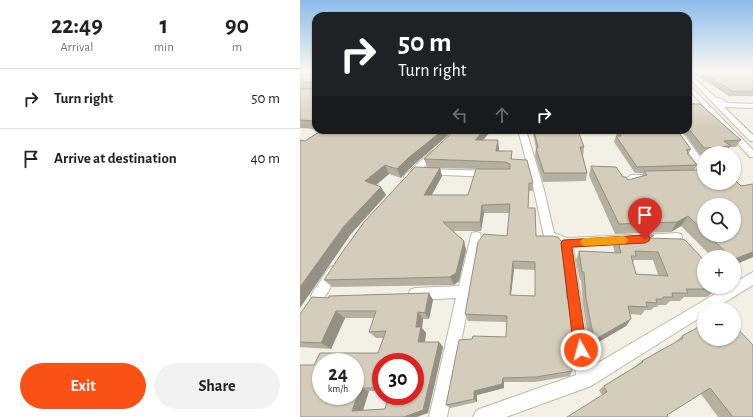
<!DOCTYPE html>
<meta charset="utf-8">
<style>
body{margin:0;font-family:"Alegreya Sans",sans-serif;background:#f2f2f2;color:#222;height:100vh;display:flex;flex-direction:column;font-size:15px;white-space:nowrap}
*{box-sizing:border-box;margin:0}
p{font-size:13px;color:#767676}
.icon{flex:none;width:22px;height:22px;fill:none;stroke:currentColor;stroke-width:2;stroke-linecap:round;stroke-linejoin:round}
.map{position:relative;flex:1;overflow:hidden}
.details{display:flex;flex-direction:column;background:#fff;width:300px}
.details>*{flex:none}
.hud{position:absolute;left:12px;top:12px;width:380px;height:122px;border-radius:12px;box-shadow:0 1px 3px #0004;background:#202124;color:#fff;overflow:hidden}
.fabs{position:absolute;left:397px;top:146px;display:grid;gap:8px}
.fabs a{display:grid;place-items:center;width:44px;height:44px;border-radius:50%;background:#fff;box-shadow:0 1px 3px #0004;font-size:20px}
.speed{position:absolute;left:12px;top:353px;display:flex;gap:8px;font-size:20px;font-weight:700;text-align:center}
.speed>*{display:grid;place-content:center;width:52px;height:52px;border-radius:50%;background:#fff;box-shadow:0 1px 3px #0004;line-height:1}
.speed small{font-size:10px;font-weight:400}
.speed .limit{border:6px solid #d22;background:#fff;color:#111}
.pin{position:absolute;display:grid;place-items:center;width:34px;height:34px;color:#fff;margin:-41px -17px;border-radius:50% 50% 50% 0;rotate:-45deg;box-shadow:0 0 4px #0007}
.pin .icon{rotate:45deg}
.me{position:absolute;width:44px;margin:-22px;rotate:353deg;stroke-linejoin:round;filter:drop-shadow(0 0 3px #0008)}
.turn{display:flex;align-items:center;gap:14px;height:84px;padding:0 20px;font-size:18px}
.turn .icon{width:52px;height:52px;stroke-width:2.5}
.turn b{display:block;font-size:28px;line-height:34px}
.lanes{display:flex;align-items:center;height:38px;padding:0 20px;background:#0003;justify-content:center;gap:20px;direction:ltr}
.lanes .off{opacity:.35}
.eta{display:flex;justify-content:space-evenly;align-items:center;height:68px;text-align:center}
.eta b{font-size:24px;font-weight:700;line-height:28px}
.button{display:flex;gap:8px;margin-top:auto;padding:8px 20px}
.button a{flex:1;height:46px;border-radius:24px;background:#fb5114;color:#fff;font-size:16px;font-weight:700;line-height:46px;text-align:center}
.button a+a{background:#f2f2f2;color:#222}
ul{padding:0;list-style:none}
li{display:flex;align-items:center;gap:12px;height:60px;padding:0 20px;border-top:1px solid #e0e0e0}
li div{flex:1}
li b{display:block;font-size:15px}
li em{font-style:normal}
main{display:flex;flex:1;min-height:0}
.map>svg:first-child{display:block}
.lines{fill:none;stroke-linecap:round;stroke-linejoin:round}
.street-casing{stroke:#beb9a8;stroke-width:2}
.street{fill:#fff;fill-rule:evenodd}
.wall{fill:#b6b0a1;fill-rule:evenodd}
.shaded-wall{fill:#949083}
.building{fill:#d4cdbb;stroke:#949083;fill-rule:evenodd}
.route{fill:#fb5114;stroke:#a3350d}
.slow{fill:#f59e0b}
</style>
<main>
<section class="details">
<div class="eta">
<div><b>22:49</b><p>Arrival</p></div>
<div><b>1</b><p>min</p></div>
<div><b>90</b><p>m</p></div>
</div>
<ul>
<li><svg class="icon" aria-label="right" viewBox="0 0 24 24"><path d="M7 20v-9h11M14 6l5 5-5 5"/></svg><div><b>Turn right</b></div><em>50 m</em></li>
<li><svg class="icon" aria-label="arrive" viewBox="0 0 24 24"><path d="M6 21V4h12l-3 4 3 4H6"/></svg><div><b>Arrive at destination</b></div><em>40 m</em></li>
</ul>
<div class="button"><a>Exit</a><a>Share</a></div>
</section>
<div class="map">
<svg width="453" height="417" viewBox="0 0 453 417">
<rect width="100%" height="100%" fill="#f3f0e5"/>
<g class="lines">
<g class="street-casing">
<path id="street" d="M 388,72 L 416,98 L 420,98 L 427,103 L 453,104 L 453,108 L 424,107 L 453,135 L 453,141 L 450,141 L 388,77 Z
M 388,84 L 453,150 L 453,157 L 450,157 L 388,89 Z
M 218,130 L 226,130 L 244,190 L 254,233 L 267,238 L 330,235 L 334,236 L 336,239 L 334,242 L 330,243 L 273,247 L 291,367 L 427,287 L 434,287 L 434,283 L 453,272 L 453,285 L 414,309 L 404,309 L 404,315 L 291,386 L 206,417 L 173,417 L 176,411 L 182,408 L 276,375 L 262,246 L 245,239 L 244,236 L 234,190 Z
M 369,130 L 381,131 L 404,162 L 404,173 L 400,177 L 388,178 L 387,176 L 388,174 L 394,173 L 398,168 L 397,164 L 375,135 Z
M 132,151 L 138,151 L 139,153 L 111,179 L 105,179 L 104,177 L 105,175 Z
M 128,169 L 188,171 L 192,174 L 188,177 L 125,174 L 124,172 Z
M 331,175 L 347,175 L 351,178 L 347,181 L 328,180 L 327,178 Z
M 176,232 L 180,233 L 181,236 L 147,417 L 129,417 L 156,298 L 115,300 L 110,298 L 109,294 L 110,290 L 115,288 L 159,286 L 171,236 L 172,233 Z
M 377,233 L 381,234 L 382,237 L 381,240 L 377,241 L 346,243 L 342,242 L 340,239 L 342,236 L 346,235 Z
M 34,266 L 38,267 L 40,271 L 38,275 L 23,300 L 18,302 L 13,300 L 11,296 L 13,292 L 30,267 Z"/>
</g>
<use href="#street" class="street"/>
</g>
<path class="wall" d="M 0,71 L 16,71 L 16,129 L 0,128 Z
M 391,71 L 453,71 L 453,96 L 429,96 L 406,81 L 404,81 Z
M 388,100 L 392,104 L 441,140 L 436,147 L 430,147 L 426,153 L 404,153 L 404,154 L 400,155 L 382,130 L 381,130 L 388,130 Z
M 22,130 L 154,130 L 110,168 L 101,178 L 89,174 L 76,185 L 86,195 L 51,234 L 5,141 Z
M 155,130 L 192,130 L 183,140 L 198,140 L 198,151 L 212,151 L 212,159 L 233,183 L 233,191 L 229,191 L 228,208 L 236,236 L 267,298 L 274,341 L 271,347 L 270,347 L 272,371 L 270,376 L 235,382 L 204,382 L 204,388 L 177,395 L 177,402 L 150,408 L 146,405 L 206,337 L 207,322 L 168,321 L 165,314 L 207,236 L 209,213 L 184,213 L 181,231 L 152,231 L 164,241 L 166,250 L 159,281 L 154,285 L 32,287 L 24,280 L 127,167 L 124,159 ZM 140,168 L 176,169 L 168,195 L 132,195 L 142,176 ZM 214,269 L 235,270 L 235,296 L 211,295 Z
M 233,130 L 278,130 L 284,147 L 283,156 L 287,173 L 286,181 L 243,182 L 235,156 L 236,148 L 233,134 Z
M 314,130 L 377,130 L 391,149 L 388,154 L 397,165 L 394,170 L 453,257 L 434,265 L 434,257 L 412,257 L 381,226 L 371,232 L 315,234 L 289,176 L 291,166 L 323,177 L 328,180 L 342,176 L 343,173 L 335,173 L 314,142 L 316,136 L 317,136 ZM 404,205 L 434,235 L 404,235 Z
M 354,235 L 352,238 L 417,289 L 407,297 L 384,297 L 380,301 L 370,301 L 366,305 L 359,305 L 357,307 L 354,307 L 351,310 L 345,310 L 341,315 L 330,314 L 331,319 L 326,326 L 290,347 L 283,305 L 281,280 L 280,280 L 276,260 L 279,251 L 315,253 L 313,246 L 317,237 ZM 334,260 L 353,260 L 358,275 L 336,274 L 333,262 Z
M 129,293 L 133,300 L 129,319 L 123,319 L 122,328 L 126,333 L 125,342 L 139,342 L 143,347 L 128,413 L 0,417 L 14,365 L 78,353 L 83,338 L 76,338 L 69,332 L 74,318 L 45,318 L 31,349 L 0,347 L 0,314 L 29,298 ZM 81,362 L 115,396 L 85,409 L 63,410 L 69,391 L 81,391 Z
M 382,336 L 453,417 L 418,417 L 401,394 L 302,395 L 299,390 L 304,386 L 335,367 L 335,366 L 342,361 L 374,343 Z"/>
<path class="shaded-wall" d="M 0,71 L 15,71 L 0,79 Z
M 143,130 L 154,130 L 110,168 L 101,178 L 97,169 L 107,159 Z
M 184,130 L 192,130 L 176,148 L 175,140 Z
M 198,140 L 199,149 L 197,159 L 196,151 Z
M 85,165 L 89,174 L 70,190 L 65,181 Z
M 140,168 L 142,176 L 127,203 L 124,195 Z
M 81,187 L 86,195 L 51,234 L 0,308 L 0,287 L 44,226 Z
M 182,205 L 184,213 L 181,231 L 180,222 Z
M 388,216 L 381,226 L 371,232 L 377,222 Z
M 164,241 L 166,250 L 159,281 L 154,285 L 150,277 Z
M 453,252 L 453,257 L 434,265 L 434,259 Z
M 213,261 L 214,269 L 210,302 L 210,295 Z
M 129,293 L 133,300 L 129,319 L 125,313 Z
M 36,311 L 45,318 L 31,349 L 21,343 Z
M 118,312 L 123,319 L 122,328 L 126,333 L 124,347 L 118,342 L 116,327 Z
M 331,319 L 326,326 L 290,347 L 294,340 Z
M 139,342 L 143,347 L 128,413 L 117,417 L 104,417 Z
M 203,378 L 204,382 L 204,388 L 177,395 L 177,402 L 174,399 L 174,391 Z
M 60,388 L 69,391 L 62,414 L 52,411 Z"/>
<path class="building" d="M 11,71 L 16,71 L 16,121 L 0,120 L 0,89 L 12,89 L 13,84 L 12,82 L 0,82 L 0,77 Z
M 399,71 L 453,71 L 453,91 L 432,91 L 409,76 L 406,76 Z
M 388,100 L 392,104 L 400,104 L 441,140 L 424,141 L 431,146 L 404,148 L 388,128 Z
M 22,130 L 143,130 L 107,159 L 97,169 L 85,165 L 65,181 L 81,187 L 44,226 L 0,287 L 0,140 L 5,141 Z
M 155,130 L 184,130 L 175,140 L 198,140 L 196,151 L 212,151 L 211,159 L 227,160 L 233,183 L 229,183 L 228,208 L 235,208 L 236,236 L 253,236 L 258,237 L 262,242 L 266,272 L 267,298 L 269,298 L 274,341 L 270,341 L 272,371 L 236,377 L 203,378 L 202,384 L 174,391 L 174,399 L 146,405 L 159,340 L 172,339 L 173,336 L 206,337 L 207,316 L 165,314 L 178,242 L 184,234 L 207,236 L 210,204 L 182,205 L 180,222 L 143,222 L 164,241 L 156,273 L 150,277 L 24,280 L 43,251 L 65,221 L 115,167 L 140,168 L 124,195 L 168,195 L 176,169 L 210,169 L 210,164 L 205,162 L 124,159 ZM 213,261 L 235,262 L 235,296 L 210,295 Z
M 234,130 L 278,130 L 284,147 L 280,147 L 287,173 L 244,173 L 236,148 L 238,148 Z
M 318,130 L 377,130 L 391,149 L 386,150 L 389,153 L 387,153 L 397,165 L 337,167 L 316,136 L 321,136 Z
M 291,166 L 316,167 L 323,177 L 326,177 L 328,180 L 347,175 L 344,171 L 397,170 L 404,169 L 404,183 L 434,183 L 434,179 L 441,186 L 453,184 L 453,252 L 434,259 L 434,257 L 431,257 L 408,235 L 434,235 L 434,205 L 404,205 L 404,231 L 388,216 L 377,222 L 319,224 Z
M 354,235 L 349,238 L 381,239 L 385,240 L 404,260 L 404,287 L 416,287 L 417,289 L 386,289 L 388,293 L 372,293 L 373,297 L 363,297 L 363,299 L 356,299 L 357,303 L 346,302 L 347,307 L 328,306 L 331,319 L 294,340 L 286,298 L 284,272 L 282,272 L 279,251 L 321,253 L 317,237 ZM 335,251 L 358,252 L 368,276 L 336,274 L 331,256 L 336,256 Z
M 129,293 L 125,313 L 118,312 L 116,327 L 121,327 L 118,342 L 139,342 L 123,410 L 104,417 L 0,417 L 0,365 L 14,365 L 20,353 L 78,353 L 86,331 L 69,332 L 76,311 L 36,311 L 21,343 L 0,342 L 0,314 L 12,297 L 29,298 L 29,296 ZM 21,362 L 55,362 L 55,396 L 21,396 ZM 81,362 L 115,362 L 115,396 L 88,396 L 85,409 L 52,411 L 60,388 L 81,388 Z
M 404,324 L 404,339 L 434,339 L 434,325 L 453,345 L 453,417 L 433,417 L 410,388 L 367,415 L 368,417 L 267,417 L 307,392 L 304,386 L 343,362 L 342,361 L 383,338 L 382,336 Z"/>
<linearGradient id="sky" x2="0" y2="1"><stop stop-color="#8bbceb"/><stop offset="0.55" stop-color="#faf8f3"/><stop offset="1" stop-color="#faf8f3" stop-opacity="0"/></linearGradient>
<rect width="453" height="130" fill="url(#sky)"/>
<path class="route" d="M 345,235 L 349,236 L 350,239 L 349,241 L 345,243 L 272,247 L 287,350 L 285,355 L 281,357 L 276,355 L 274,350 L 261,243 L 263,240 Z"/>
<path class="slow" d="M 323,236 L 326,237 L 328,240 L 326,243 L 323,244 L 285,246 L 282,245 L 280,242 L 282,239 L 285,238 Z"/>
</svg>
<div class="fabs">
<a><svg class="icon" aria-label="sound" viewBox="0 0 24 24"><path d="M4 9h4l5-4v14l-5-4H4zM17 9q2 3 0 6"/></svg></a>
<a><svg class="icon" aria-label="search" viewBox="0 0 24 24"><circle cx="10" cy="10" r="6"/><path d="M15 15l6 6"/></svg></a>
<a>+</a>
<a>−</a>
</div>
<div class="speed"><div>24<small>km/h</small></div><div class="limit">30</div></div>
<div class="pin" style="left:345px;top:239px;background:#d93025"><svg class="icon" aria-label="arrive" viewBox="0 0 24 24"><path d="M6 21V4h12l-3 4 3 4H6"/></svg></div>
<svg class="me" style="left:281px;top:350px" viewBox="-20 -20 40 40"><circle r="17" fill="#fb5114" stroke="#fff" stroke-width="3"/><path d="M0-11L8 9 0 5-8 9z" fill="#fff"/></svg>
<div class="hud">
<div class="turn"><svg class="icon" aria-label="right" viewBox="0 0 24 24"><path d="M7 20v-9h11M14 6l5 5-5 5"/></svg><div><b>50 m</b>Turn right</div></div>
<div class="lanes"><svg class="icon off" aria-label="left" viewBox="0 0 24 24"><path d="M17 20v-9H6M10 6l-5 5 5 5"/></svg><svg class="icon off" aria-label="ahead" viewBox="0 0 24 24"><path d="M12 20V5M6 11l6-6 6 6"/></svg><svg class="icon" aria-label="right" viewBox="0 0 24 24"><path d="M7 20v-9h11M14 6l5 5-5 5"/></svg></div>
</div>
</div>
</main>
